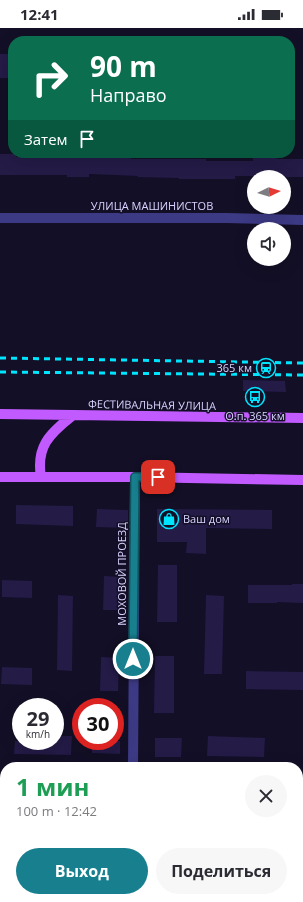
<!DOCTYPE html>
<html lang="ru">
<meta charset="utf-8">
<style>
body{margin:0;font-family:"Open Sans",sans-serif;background:#f7f7f7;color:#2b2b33;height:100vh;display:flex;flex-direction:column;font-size:15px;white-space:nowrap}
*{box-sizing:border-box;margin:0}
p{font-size:13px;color:#7c7c81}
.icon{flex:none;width:22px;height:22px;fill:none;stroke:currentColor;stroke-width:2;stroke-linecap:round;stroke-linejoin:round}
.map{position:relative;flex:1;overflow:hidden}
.side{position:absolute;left:0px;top:734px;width:303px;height:140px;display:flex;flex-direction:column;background:#fff;border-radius:16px 16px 0 0;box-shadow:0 4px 16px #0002}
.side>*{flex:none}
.hud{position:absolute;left:8px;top:8px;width:287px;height:122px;border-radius:16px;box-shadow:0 4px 16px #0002;background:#0b6e4f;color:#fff;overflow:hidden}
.needle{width:26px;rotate:85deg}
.tools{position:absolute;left:247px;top:142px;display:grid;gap:8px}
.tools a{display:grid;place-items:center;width:44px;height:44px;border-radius:50%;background:#fff;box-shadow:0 4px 16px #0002;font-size:20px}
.speed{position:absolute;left:12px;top:670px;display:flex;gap:8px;font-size:20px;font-weight:700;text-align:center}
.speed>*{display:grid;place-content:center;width:52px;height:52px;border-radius:50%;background:#fff;box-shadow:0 4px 16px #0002;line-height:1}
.speed small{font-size:10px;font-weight:400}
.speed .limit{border:6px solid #d22;background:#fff;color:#111}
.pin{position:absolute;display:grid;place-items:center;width:34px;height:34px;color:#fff;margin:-17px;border-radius:8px;box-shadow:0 2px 6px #0006}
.me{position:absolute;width:44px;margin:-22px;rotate:0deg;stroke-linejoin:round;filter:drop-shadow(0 0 3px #0008)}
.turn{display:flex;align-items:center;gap:14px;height:84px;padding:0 16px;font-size:18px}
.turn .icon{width:52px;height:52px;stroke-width:2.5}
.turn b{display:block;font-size:28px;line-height:34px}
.then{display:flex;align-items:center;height:38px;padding:0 16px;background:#0003;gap:8px;font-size:15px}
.round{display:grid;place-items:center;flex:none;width:42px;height:42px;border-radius:21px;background:#f7f7f7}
.overview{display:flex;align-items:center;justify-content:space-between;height:68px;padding:0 16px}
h1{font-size:24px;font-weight:700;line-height:30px;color:#1e9e55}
.cta{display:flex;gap:8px;margin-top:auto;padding:8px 16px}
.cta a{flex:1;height:46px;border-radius:24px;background:#187f8f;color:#fff;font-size:16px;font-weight:700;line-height:46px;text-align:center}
.cta a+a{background:#f7f7f7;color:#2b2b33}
.status{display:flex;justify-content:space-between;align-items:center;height:28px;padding:0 20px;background:#fff;direction:ltr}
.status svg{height:11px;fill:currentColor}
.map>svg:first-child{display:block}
.building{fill:#241b47}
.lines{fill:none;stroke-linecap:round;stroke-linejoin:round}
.minor{stroke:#3d3a85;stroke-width:10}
.primary{stroke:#c25bff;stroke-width:10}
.rail{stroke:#00e5ff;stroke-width:3;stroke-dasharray:6 5;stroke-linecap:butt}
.route-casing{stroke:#10535d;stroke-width:10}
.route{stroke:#187f8f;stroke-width:7}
.labels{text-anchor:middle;stroke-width:3;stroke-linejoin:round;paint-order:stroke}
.street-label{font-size:11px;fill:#d9d4ff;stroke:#130f26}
.poi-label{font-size:11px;fill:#d9d4ff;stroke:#130f26;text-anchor:end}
</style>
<div class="status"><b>12:41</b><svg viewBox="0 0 49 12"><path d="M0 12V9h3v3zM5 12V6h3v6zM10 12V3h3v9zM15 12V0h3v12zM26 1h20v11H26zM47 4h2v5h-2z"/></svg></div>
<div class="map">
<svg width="303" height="874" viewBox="0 0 303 874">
<rect width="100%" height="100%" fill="#130f26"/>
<path class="building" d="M 0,26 L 13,26 L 13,50 L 0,50 Z
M 67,125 L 89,125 L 89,128 L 131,130 L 131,131 L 206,131 L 206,133 L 253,133 L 253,130 L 277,130 L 277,131 L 303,131 L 303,149 L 286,149 L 286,148 L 235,148 L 235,151 L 179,151 L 179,150 L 138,149 L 138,148 L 89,146 L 89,149 L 67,149 L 67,147 L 0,147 L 0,126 L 16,126 L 16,129 L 67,129 Z
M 243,352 L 285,353 L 286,364 L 243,363 Z
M 16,477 L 73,478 L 73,498 L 16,496 Z
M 97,481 L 128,482 L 128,500 L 96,499 Z
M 157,481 L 272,482 L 272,501 L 206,500 L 206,526 L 186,525 L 187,514 L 157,514 Z
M 158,537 L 177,537 L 177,594 L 157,594 Z
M 104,548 L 122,549 L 121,582 L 103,582 Z
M 2,552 L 32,553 L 32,570 L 2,569 Z
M 292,556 L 303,556 L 303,575 L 277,574 L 277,575 L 248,575 L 248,557 L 292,557 Z
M 58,567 L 73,568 L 72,643 L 57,642 Z
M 206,567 L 224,568 L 222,646 L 204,646 Z
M 155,628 L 174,628 L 174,685 L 154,685 Z
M 101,629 L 119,630 L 118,663 L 100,663 Z
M 2,639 L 32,640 L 32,657 L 1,656 Z
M 246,643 L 303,644 L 303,662 L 246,661 Z
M 55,708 L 72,708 L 71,727 L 14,726 L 15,713 L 55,713 Z
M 208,708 L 265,710 L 264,729 L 207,728 Z
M 155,710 L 182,710 L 181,729 L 155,729 Z
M 92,713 L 120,713 L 120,726 L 92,725 Z"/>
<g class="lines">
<path class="minor" d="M 0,190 L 227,190 L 303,192
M 133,739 L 135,449
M 0,754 L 5,754
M 298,757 L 303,757"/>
<path class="primary" d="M 0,386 L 303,390
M 0,449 L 135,449 L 303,452
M 41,449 C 36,419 49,406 72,388"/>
<path class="rail" d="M 0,330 L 303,335
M 0,344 L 303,347"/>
</g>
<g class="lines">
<g class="route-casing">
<path id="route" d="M 133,631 L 135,449 L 158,449"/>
</g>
<use href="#route" class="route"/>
</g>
<defs>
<g id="station-ring" transform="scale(1)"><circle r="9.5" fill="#130f26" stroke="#00e5ff" stroke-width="1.5"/><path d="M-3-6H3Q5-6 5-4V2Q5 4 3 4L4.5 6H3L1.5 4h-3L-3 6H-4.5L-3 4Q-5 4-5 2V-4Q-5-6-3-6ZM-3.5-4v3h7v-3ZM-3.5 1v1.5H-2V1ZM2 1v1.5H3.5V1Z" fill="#00e5ff"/></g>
<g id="bus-ring" transform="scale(1)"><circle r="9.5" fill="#130f26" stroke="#00e5ff" stroke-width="1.5"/><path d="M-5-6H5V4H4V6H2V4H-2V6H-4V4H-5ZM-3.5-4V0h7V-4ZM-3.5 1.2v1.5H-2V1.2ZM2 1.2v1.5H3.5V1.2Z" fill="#00e5ff"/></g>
<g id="shop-ring" transform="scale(1)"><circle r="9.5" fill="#130f26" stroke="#00e5ff" stroke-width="1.5"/><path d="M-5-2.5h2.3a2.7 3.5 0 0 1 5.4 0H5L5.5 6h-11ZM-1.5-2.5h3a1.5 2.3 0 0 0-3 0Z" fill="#00e5ff"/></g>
</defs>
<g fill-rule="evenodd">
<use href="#station-ring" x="266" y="340"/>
<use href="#bus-ring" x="255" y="369"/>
<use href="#shop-ring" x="169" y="491"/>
</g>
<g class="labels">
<g class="street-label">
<text x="152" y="182">УЛИЦА МАШИНИСТОВ</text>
<text transform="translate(152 377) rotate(1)" y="4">ФЕСТИВАЛЬНАЯ УЛИЦА</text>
<text transform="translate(122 546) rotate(-90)" y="4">МОХОВОЙ ПРОЕЗД</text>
</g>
<g class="poi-label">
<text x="252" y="344">365 км</text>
<text x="255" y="392" text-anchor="middle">О.п. 365 км</text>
<text x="183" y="495" text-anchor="start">Ваш дом</text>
</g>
</g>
</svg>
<div class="tools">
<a><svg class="needle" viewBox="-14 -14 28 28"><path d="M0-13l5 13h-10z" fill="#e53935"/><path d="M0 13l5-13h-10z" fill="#7c7c81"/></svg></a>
<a><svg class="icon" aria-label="sound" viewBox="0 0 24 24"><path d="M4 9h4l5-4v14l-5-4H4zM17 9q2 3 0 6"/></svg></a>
</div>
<div class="speed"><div>29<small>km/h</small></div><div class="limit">30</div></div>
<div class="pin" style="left:158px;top:449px;background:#d93025"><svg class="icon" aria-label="arrive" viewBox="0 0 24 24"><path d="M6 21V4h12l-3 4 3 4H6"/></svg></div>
<svg class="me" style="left:133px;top:631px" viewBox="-20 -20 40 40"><circle r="17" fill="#187f8f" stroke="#fff" stroke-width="3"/><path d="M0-11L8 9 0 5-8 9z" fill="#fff"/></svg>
<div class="hud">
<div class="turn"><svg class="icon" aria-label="right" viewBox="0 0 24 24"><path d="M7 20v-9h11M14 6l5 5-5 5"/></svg><div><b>90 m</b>Направо</div></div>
<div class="then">Затем<svg class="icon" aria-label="arrive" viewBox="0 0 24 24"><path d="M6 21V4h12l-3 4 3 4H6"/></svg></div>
</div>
<section class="side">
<div class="overview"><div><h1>1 мин</h1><p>100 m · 12:42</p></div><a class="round"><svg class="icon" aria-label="close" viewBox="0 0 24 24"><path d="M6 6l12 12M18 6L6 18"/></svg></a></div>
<div class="cta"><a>Выход</a><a>Поделиться</a></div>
</section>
</div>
